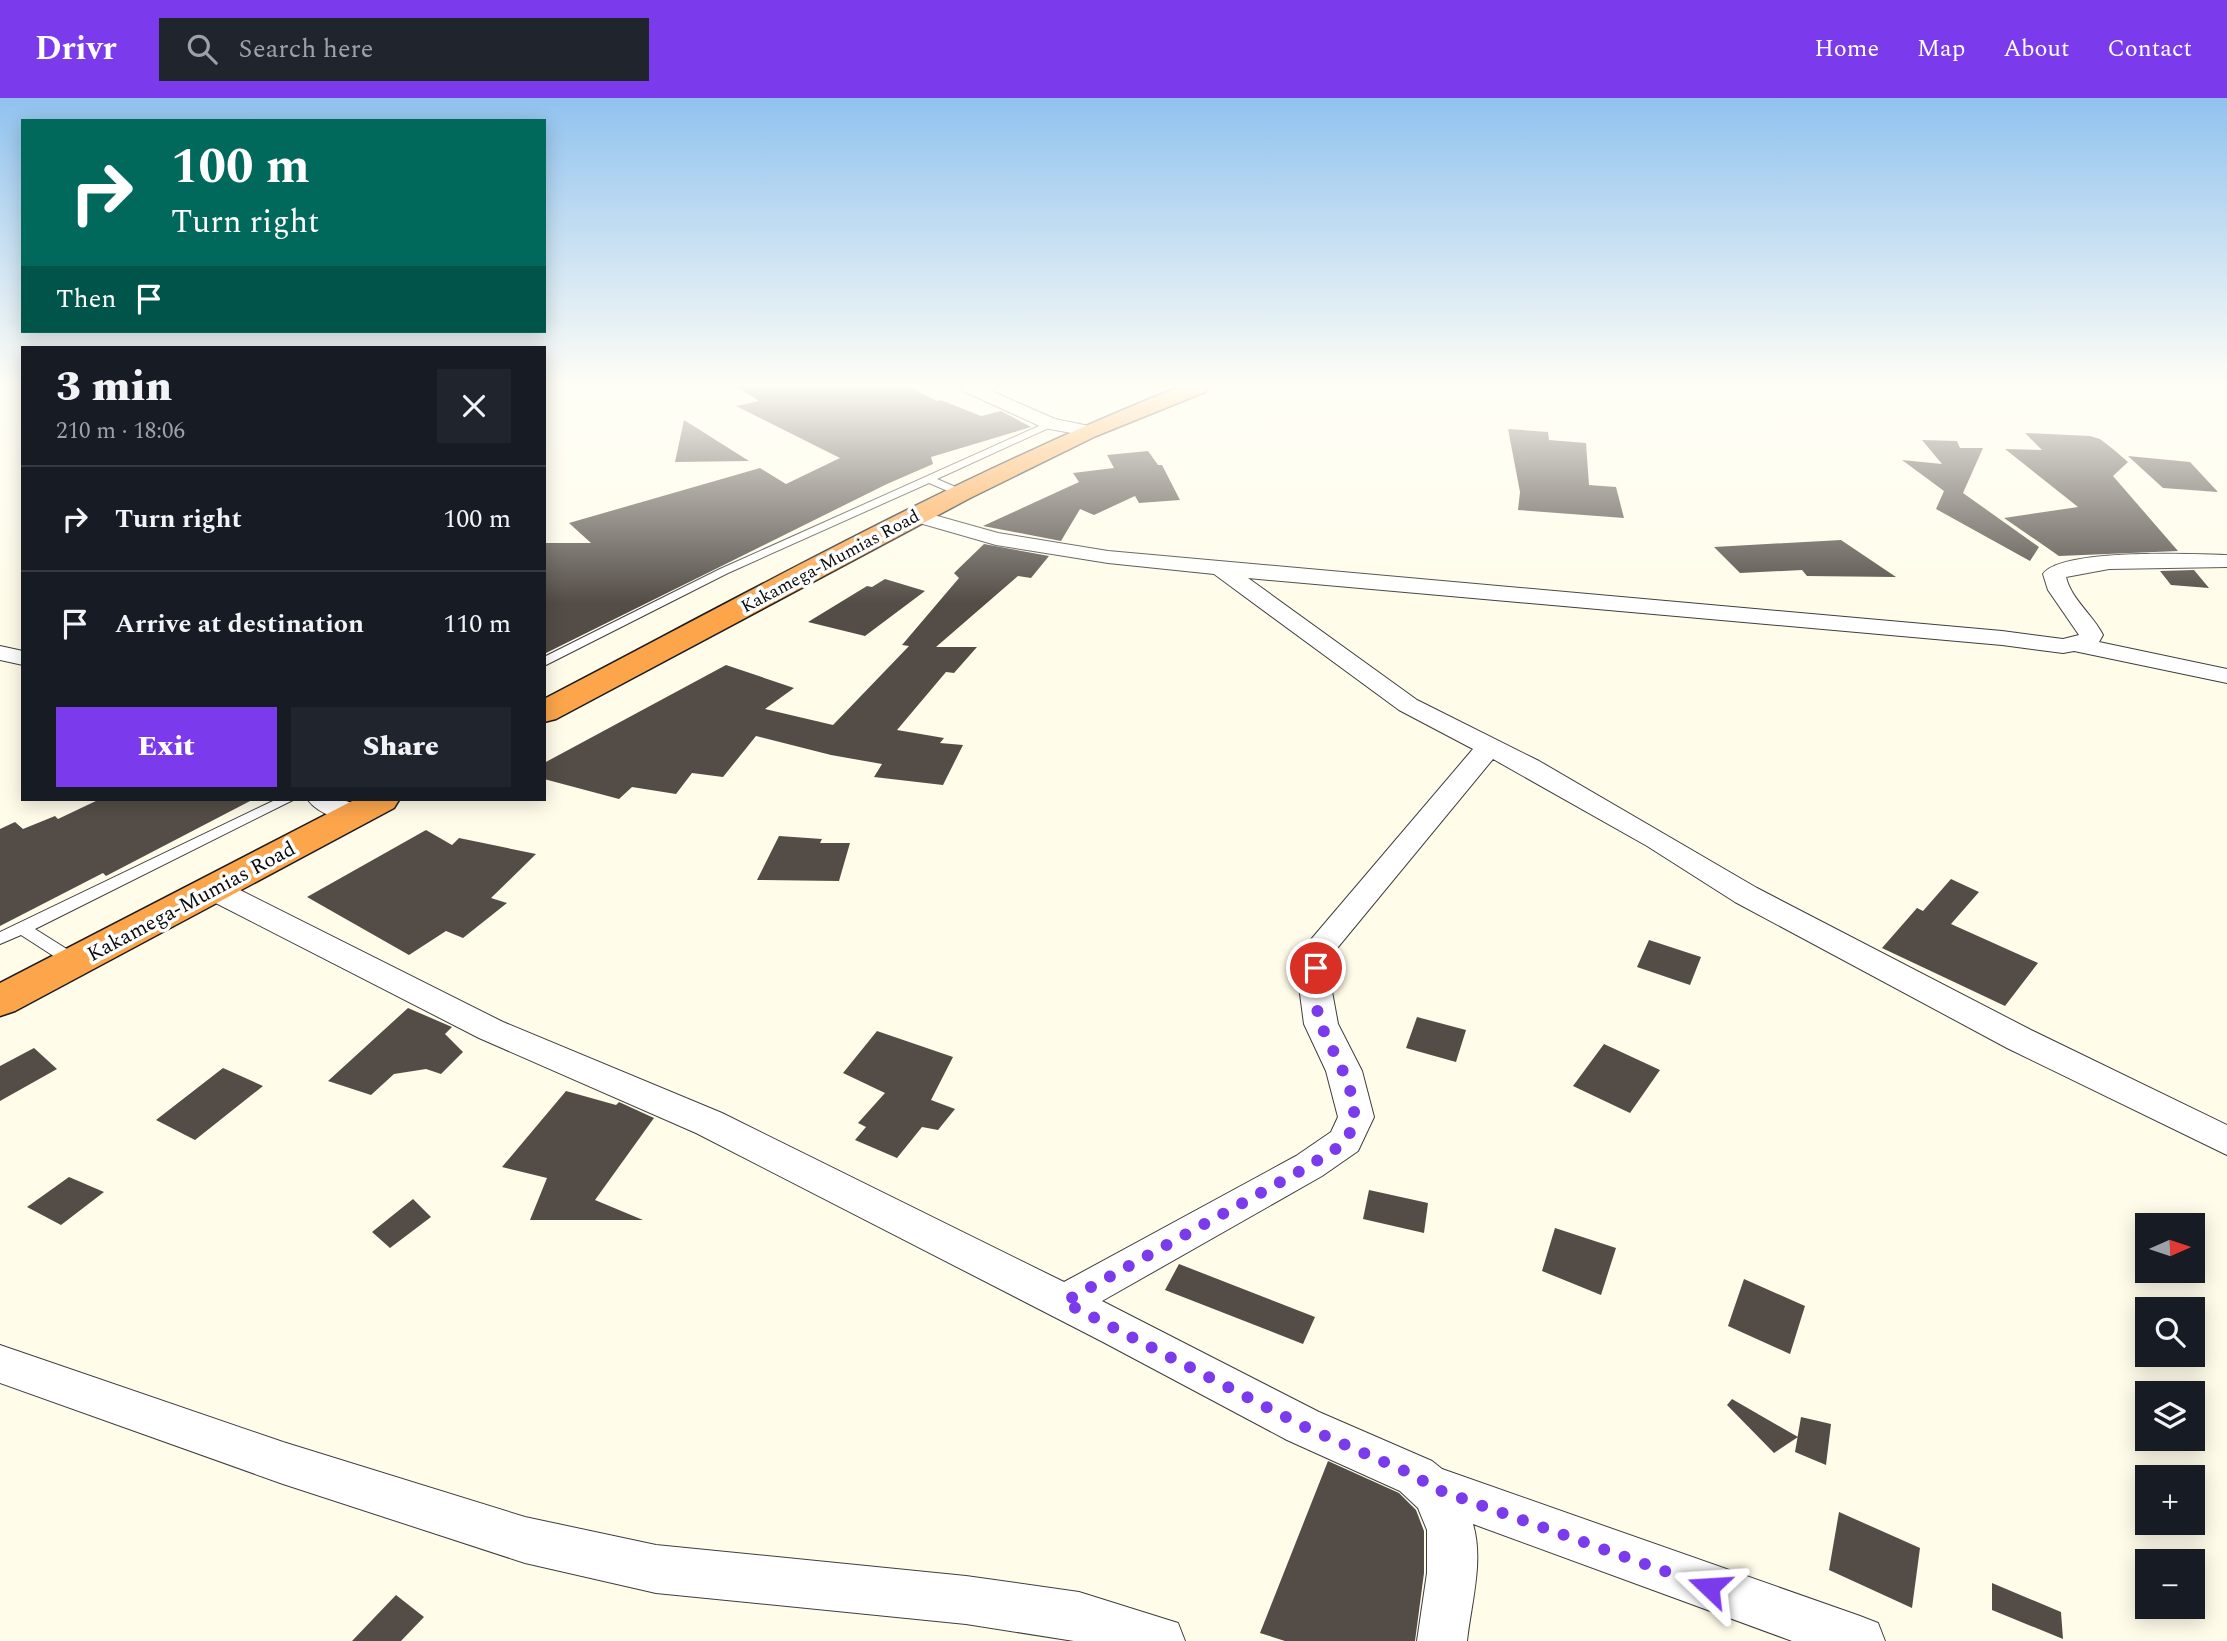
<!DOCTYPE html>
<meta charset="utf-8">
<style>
body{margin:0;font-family:Spectral,serif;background:#20242c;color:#f1f3f6;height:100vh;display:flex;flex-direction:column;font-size:26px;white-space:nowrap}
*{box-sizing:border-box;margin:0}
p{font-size:23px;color:#9ea1a6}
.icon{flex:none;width:38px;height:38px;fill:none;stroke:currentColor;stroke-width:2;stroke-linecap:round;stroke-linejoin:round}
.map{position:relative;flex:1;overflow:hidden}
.details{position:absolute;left:21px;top:248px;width:525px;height:455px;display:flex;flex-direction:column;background:#171b24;border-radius:0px;box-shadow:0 4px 18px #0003}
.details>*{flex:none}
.guide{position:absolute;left:21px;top:21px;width:525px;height:214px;border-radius:0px;box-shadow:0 4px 18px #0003;background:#00695c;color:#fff;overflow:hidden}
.needle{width:46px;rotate:87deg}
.fabs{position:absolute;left:2135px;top:1115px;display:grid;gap:14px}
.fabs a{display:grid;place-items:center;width:70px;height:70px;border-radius:0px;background:#171b24;box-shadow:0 4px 18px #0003;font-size:35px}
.pin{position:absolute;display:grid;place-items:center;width:60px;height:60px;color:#fff;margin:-30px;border:4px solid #fff;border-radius:50%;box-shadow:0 2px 7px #0007}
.me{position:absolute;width:77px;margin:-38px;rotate:290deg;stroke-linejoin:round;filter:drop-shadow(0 0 5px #0008)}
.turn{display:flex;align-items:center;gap:24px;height:147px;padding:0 35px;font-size:32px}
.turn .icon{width:91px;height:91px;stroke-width:2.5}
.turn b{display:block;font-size:49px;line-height:60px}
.then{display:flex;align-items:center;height:66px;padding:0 35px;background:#0003;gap:14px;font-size:26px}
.round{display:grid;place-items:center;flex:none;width:74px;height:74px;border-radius:0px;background:#20242c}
.head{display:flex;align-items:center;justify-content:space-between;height:119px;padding:0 35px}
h1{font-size:42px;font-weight:800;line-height:52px}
.cta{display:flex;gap:14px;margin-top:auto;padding:14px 35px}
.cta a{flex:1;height:80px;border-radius:0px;background:#7c3aed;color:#fff;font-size:28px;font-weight:800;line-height:80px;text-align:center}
.cta a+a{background:#20242c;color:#f1f3f6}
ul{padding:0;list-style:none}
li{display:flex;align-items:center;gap:21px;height:105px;padding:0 35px;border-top:2px solid #363941}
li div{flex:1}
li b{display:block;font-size:26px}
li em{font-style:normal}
header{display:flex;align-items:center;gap:42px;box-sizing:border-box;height:98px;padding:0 35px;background:#7c3aed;color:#fff}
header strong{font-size:33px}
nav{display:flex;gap:38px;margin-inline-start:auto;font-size:24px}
.search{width:490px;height:63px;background:#20242c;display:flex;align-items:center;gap:18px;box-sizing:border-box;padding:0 24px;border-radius:0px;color:#9ea1a6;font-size:26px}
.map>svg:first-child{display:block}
.building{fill:#544d47}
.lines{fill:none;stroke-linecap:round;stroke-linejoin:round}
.lane-casing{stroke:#3e3e3e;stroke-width:2}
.street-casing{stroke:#3e3e3e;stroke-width:2}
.highway-casing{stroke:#1c1c1c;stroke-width:3}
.lane{fill:#fff;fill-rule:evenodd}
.street{fill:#fff;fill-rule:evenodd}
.highway{fill:#fca54b;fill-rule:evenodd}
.route{stroke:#7c3aed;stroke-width:12;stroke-dasharray:0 21.6}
.labels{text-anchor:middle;stroke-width:7;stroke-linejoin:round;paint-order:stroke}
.far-street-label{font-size:18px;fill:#0b0b0b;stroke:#fff}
.street-label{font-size:21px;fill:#0b0b0b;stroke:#fff}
</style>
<header>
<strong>Drivr</strong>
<div class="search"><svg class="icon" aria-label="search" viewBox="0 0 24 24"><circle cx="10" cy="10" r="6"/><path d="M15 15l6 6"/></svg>Search here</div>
<nav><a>Home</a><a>Map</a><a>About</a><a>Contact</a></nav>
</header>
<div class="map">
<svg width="2227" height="1543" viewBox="0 0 2227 1543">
<rect width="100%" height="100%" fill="#fffcea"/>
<path class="building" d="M 737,289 L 910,289 L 937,303 L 941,302 L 981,318 L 1001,313 L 1031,329 L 931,359 L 933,366 L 887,386 L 544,556 L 544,445 L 591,445 L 569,425 L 760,370 L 786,386 L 840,360 L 736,308 L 759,303 Z
M 684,322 L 749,363 L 675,364 Z
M 1508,331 L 1548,334 L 1549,342 L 1586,345 L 1589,387 L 1616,389 L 1624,420 L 1518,412 L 1520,394 Z
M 2025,335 L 2090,338 L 2100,341 L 2113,351 L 2128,364 L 2113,378 L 2178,453 L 2059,458 L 2004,420 L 2078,409 L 2005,351 L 2042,352 Z
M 1922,342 L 1957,343 L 1960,350 L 1983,350 L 1963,395 L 2039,449 L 2030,463 L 1936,411 L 1944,393 L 1902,362 L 1942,366 Z
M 1148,353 L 1158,367 L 1162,367 L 1180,402 L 1139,405 L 1135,398 L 1094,417 L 1080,411 L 1061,443 L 983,428 L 1079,384 L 1073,375 L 1114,370 L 1107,357 Z
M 2128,358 L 2190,364 L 2218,394 L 2163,390 Z
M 1841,442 L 1896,479 L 1807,478 L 1802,472 L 1740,475 L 1714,449 Z
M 984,446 L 1049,458 L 1031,480 L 1018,478 L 936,549 L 977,549 L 954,575 L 946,574 L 897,632 L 944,640 L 940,645 L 963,647 L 943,687 L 874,679 L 882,666 L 831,657 L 756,638 L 723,679 L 692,675 L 676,696 L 632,689 L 619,701 L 544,681 L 544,665 L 726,567 L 794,590 L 765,611 L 833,627 L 909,548 L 902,547 L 959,480 L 954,475 Z
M 2194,472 L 2209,490 L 2171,487 L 2160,473 Z
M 885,481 L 925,493 L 865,538 L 808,524 L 867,488 L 872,489 Z
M 98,702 L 252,702 L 106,778 L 103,775 L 0,828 L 0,731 L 15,724 L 23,731 L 55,718 L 58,721 Z
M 426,732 L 452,747 L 459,740 L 536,756 L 491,800 L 507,805 L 463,840 L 446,833 L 409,857 L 307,799 Z
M 779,738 L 822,741 L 820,745 L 850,745 L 839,783 L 757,782 Z
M 1951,781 L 1979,794 L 1951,826 L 2038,865 L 2005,908 L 1882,850 L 1917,810 L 1923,813 Z
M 1649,842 L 1701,859 L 1690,887 L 1637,869 Z
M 408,910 L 452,929 L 445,936 L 463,954 L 441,976 L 426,971 L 394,976 L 371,997 L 328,983 Z
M 1417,919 L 1466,932 L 1456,964 L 1406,950 Z
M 877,933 L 953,959 L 931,1002 L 955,1011 L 938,1032 L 922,1029 L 897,1060 L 855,1042 L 866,1029 L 858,1025 L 885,995 L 843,975 Z
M 1604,946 L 1660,972 L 1630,1015 L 1573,988 Z
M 34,950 L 57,971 L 0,1003 L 0,968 Z
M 223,970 L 263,988 L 195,1042 L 156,1022 Z
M 566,993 L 616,1007 L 619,1004 L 654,1020 L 595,1102 L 643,1122 L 530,1122 L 547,1080 L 502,1069 Z
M 69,1079 L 104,1094 L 61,1127 L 27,1109 Z
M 1369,1092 L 1428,1105 L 1424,1135 L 1363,1121 Z
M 413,1101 L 431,1119 L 390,1150 L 372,1134 Z
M 1555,1130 L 1616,1150 L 1601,1197 L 1542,1173 Z
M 1179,1166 L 1315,1219 L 1303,1246 L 1165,1192 Z
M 1744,1181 L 1805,1208 L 1790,1256 L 1728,1228 Z
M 1732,1301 L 1798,1339 L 1774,1355 L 1727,1307 Z
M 1801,1319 L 1831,1326 L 1826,1367 L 1795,1354 Z
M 1328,1363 L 1399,1395 L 1416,1412 L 1424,1433 L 1424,1475 L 1415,1543 L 1285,1543 L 1260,1535 Z
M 1839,1414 L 1920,1450 L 1912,1510 L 1829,1472 Z
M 1992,1485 L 2061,1514 L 2063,1541 L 1992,1512 Z
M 396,1497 L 424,1519 L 401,1543 L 352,1543 Z"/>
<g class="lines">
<g class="lane-casing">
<path id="lane" d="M 1050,323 L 1055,326 L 1053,328 L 937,381 L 965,393 L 965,397 L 957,397 L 929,385 L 728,475 L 544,568 L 544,559 L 720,471 Z
M 275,702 L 293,702 L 35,831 L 81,860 L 84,864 L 81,868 L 69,868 L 21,837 L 0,846 L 0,834 Z"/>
</g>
<g class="street-casing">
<path id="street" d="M 960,289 L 982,289 L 1055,321 L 1094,329 L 1097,333 L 1088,338 L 1044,330 L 963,293 Z
M 916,412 L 998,435 L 1108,453 L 2002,533 L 2063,541 L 2079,537 L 2048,492 L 2043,476 C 2061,450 2194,456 2227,457 L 2227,469 L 2109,471 L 2066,479 C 2071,501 2093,517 2103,537 L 2099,544 L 2227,571 L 2227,585 L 2074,553 L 2063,555 L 2002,547 L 1248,480 L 1417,602 L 1539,663 L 1757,790 L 2031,932 L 2227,1027 L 2227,1057 L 2007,950 L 1735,804 L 1647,748 L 1493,661 L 1334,854 L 1331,888 L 1338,926 L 1362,973 L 1374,1019 L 1358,1053 L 1322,1078 L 1102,1203 L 1319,1314 L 1432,1363 L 1442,1371 L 1860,1518 L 1878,1525 L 1885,1543 L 1792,1543 L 1473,1426 C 1484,1463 1471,1506 1467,1543 L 1417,1543 L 1427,1475 L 1427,1432 L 1418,1410 L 1400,1393 L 1287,1342 L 1103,1244 L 696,1035 L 479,940 L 202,798 L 198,791 L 202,784 L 213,782 L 224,784 L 503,924 L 722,1015 L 1064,1184 L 1296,1058 L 1331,1034 L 1338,1019 L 1326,973 L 1304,926 L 1299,888 L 1302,852 L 1473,651 L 1399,612 L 1214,476 L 1108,465 L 996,447 L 909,422 L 906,418 L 909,414 Z
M 0,548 L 23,553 L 23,567 L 0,562 Z
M 308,702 C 328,701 355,698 368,717 L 364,723 C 347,727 318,716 308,702 Z
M 0,1247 L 283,1344 L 525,1419 L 656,1447 L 966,1478 L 1079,1494 L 1178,1525 L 1185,1543 L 1074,1543 L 966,1526 L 656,1495 L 525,1465 L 283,1386 L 0,1285 Z"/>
</g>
<g class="highway-casing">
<path id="highway" d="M 1179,289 L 1208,289 L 1205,294 L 1096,338 L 970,400 L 556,621 L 544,624 L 544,601 C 753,492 960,376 1179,289 Z
M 354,702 L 399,702 L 394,710 L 15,913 L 0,918 L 0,885 Z"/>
</g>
<use href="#lane" class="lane"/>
<use href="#street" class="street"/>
<use href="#highway" class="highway"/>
</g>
<linearGradient id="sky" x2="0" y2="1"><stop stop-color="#90c2ef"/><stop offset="0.57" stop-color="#fffef6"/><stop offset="1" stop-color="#fffef6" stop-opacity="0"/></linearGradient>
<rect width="2227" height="505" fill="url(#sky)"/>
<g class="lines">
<path class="route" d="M 1316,870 C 1314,889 1315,911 1322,929 C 1334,959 1372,1013 1344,1043 C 1336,1053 1320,1060 1309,1068 L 1064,1204 L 1303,1328 L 1416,1378 L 1433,1390 L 1709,1489"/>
</g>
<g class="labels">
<g class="far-street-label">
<text transform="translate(830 463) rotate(-28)" y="6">Kakamega-Mumias Road</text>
</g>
<g class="street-label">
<text transform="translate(191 803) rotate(-28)" y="7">Kakamega-Mumias Road</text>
</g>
</g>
</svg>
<div class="fabs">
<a><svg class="needle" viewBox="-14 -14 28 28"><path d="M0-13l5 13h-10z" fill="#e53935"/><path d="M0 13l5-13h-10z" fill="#9ea1a6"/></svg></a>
<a><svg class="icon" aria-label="search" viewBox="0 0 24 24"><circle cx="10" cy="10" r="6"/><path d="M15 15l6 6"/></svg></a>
<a><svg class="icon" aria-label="layers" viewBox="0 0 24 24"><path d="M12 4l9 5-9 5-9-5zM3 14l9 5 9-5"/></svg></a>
<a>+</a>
<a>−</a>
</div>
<div class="pin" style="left:1316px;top:870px;background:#d93025"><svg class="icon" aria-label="arrive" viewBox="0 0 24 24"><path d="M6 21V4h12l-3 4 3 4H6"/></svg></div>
<svg class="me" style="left:1709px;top:1489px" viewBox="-20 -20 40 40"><path d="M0-17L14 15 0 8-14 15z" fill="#7c3aed" stroke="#fff" stroke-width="4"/></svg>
<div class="guide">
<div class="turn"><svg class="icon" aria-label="right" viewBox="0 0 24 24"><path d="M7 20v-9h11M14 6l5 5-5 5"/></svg><div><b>100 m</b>Turn right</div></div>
<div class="then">Then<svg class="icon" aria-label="arrive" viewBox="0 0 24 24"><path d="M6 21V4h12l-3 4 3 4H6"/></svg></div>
</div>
<section class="details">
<div class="head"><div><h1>3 min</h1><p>210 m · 18:06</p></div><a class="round"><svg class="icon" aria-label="close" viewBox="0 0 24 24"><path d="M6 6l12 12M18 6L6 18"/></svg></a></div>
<ul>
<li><svg class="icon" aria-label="right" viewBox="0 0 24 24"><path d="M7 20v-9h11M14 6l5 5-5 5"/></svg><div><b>Turn right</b></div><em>100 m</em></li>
<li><svg class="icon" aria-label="arrive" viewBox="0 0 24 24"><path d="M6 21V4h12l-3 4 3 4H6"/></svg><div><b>Arrive at destination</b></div><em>110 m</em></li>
</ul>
<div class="cta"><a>Exit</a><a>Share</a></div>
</section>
</div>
